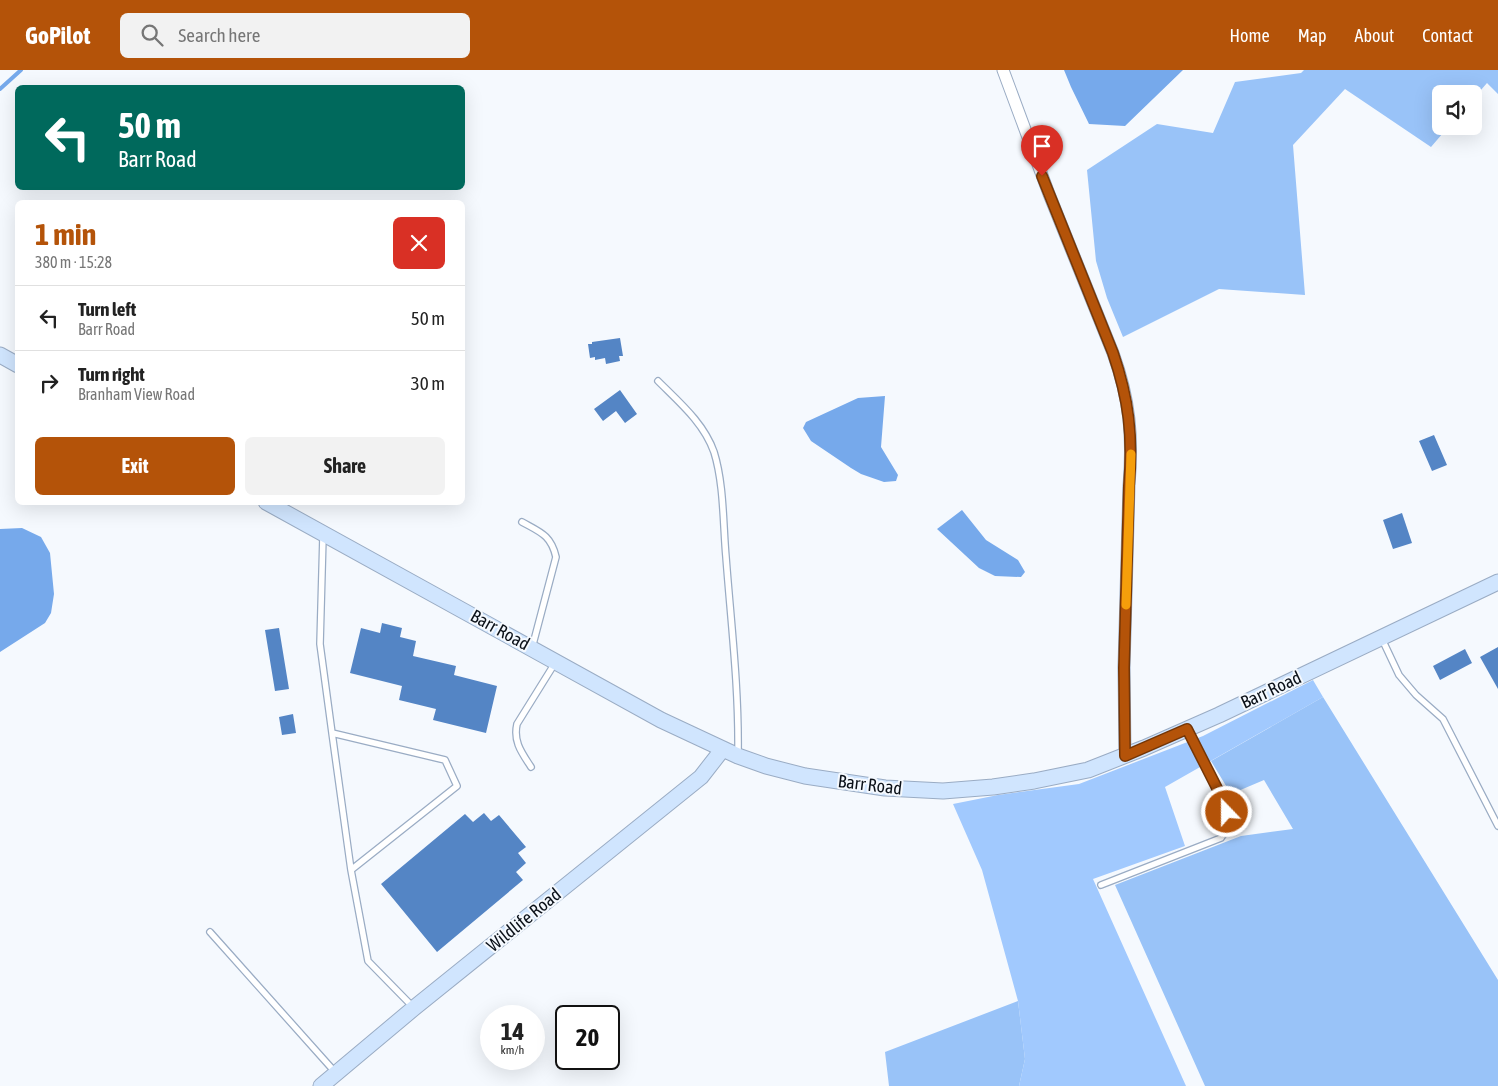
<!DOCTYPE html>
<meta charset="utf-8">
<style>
body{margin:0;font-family:"Asap Condensed",sans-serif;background:#f2f2f2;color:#222;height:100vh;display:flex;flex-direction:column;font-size:19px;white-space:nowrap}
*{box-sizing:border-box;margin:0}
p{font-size:16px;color:#767676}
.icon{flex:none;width:28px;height:28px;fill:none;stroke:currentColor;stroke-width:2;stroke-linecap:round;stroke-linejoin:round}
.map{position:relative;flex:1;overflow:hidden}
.panel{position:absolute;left:15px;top:130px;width:450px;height:305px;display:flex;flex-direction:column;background:#fff;border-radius:8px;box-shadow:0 5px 20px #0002}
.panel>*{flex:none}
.guide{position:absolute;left:15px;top:15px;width:450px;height:105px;border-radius:8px;box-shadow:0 5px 20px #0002;background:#00695c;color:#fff;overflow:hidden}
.buttons{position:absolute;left:1432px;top:15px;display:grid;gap:10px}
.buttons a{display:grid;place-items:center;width:50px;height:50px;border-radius:8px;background:#fff;box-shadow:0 5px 20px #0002;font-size:25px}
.speed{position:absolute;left:480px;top:935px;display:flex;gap:10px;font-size:25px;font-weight:700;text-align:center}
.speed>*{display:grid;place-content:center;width:65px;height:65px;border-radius:50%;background:#fff;box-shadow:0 5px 20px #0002;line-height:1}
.speed small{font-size:12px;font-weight:400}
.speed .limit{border:2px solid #111;border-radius:8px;background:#fff;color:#111}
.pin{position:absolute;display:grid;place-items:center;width:42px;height:42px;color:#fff;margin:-51px -21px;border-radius:50% 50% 50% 0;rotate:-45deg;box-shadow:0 0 5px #0007}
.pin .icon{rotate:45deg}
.me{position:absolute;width:55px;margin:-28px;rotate:338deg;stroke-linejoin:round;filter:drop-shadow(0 0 4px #0008)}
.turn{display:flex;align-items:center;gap:18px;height:105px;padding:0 20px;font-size:22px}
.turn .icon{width:65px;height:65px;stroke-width:2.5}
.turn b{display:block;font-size:35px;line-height:42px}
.round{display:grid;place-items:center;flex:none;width:52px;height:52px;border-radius:8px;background:#f2f2f2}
.summary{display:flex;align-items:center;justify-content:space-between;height:85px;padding:0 20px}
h1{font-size:30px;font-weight:700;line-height:38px;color:#b45309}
.primary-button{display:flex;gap:10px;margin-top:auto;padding:10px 20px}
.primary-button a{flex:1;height:58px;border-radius:8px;background:#b45309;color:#fff;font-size:20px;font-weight:700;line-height:58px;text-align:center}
.primary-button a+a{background:#f2f2f2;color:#222}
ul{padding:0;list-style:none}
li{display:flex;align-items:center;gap:15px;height:65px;padding:0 20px;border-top:1px solid #e0e0e0}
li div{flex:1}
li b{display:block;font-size:19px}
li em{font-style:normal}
header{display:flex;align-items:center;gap:30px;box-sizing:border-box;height:70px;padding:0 25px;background:#b45309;color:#fff}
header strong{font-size:24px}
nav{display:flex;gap:28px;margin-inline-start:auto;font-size:18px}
.search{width:350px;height:45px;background:#f2f2f2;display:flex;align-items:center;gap:12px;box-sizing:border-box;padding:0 18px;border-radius:8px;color:#767676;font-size:19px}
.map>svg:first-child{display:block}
.green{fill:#a1c9fe}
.forest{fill:#99c3f8}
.water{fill:#76a9eb}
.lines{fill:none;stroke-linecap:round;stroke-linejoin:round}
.stream{stroke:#76a9eb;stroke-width:4}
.building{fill:#5485c5}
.lane-casing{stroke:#9aacc4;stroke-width:8}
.street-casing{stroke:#9aacc4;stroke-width:13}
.secondary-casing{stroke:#9aacc4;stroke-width:17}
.lane{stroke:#fff;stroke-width:5.5}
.street{stroke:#fff;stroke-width:11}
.secondary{stroke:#d0e5fe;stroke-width:15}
.route-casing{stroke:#753606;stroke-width:12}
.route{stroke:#b45309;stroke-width:9}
.slow{stroke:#f59e0b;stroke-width:9}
.labels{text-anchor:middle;stroke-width:4;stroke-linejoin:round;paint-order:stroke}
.street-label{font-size:18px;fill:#0b1119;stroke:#f5f9fe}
</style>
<header>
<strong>GoPilot</strong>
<div class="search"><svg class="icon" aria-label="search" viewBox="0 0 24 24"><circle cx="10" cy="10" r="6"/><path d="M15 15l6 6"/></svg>Search here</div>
<nav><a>Home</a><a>Map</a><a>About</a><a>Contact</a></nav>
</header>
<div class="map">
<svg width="1498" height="1016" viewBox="0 0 1498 1016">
<rect width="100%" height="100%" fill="#f5f9fe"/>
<path class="green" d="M 1313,610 L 1323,627 L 1165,717 L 1185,776 L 1093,809 L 1186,1016 L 1019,1016 L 1025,989 L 1018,931 L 982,800 L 953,734 L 998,725 L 1079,714 L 1203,666 Z"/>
<path class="forest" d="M 1304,0 L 1498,0 L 1498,24 L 1487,13 L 1474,28 L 1474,24 L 1441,24 L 1441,56 L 1449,56 L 1431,77 L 1345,19 L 1293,75 L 1305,225 L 1219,219 L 1123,267 L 1107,228 L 1096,191 L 1087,100 L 1157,54 L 1213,63 L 1235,12 L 1301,3 Z
M 1323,627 L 1498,910 L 1498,1016 L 1205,1016 L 1115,815 L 1241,766 L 1293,759 L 1264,710 L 1231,724 L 1211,691 Z
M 1018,931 L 1025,989 L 1019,1016 L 889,1016 L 885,982 Z"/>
<path class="water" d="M 1064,0 L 1183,0 L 1125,56 L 1089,54 L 1071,17 Z
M 885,326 L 881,377 L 898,405 L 896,411 L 884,412 L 861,404 L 851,398 L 811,371 L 803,358 L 806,352 L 858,328 Z
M 962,440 L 986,470 L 1018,490 L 1025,502 L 1021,507 L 995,506 L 979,498 L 937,459 Z
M 22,458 L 41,467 L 50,483 L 54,524 L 51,543 L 45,553 L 0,582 L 0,459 Z"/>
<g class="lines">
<path class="stream" d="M 0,19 L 21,0"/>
</g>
<path class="building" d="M 620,268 L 623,286 L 619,286 L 620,291 L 606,294 L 605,288 L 595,290 L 595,287 L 590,288 L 588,274 L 592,274 L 592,272 Z
M 620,320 L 637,344 L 625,353 L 616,341 L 603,351 L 594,339 Z
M 1434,365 L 1447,395 L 1432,401 L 1419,371 Z
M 1402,443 L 1412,473 L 1393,479 L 1383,450 Z
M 382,553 L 402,558 L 400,567 L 416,571 L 413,586 L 456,596 L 454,605 L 497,616 L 486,663 L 433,650 L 436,639 L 399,630 L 402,616 L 350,603 L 361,558 L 380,563 Z
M 279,558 L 289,619 L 275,621 L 265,560 Z
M 1498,577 L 1498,619 L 1480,587 Z
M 1465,579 L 1472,593 L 1440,610 L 1433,596 Z
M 293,644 L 296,663 L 282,665 L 279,647 Z
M 484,743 L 491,751 L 499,745 L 526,777 L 518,783 L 526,793 L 516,802 L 523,810 L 437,882 L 381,814 L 465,744 L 473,752 Z"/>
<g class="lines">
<g class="lane-casing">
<path id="lane" d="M 658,311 C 679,332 704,353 714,382 C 724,414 723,454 726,487 C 731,553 739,618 738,684
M 522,452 C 540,462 551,465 556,487 L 532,578
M 323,466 L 320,574 L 332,663 L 445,690 L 457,716 L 351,800 L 368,891 L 414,938
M 1382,569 L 1399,605 L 1416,625 L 1443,649 L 1498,756
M 332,663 L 351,800
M 531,697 C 522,683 513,672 517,654 L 555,593
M 1101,815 L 1221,768 L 1230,754 L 1223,730 L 1187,659
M 210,862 L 335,1002"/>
</g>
<g class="street-casing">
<path id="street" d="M 1003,0 L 1049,124 L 1113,283 C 1130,330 1133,366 1129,416 L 1124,597 L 1125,686"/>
</g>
<g class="secondary-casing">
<path id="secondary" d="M 0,285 L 18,295
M 266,432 L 661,650 L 738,686 L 766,696 L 805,706 L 885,718 L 943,721 L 993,717 L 1034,711 L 1088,700 L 1144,678 L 1219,645 L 1498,512
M 321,1016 L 414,938 L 701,707 L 722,680"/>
</g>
<use href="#lane" class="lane"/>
<use href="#street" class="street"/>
<use href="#secondary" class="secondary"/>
</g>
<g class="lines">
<g class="route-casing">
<path id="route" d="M 1042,106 L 1113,283 C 1129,330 1133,366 1129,416 L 1124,598 L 1125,686 L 1187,659 L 1223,730 L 1227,742"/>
</g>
<use href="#route" class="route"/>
<path class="slow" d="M 1126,535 L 1131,384"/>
</g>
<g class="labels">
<g class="street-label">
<text transform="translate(500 560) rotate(29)" y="6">Barr Road</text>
<text transform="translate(1271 620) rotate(-25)" y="6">Barr Road</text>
<text transform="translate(870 715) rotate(7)" y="6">Barr Road</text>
<text transform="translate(524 850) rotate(-39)" y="6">Wildlife Road</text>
</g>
</g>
</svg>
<div class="buttons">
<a><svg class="icon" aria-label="sound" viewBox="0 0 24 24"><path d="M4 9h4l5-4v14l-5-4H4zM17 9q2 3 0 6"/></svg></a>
</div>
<div class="speed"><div>14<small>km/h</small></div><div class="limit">20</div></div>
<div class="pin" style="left:1042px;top:106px;background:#d93025"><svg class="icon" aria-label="arrive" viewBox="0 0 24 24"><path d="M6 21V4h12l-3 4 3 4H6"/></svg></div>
<svg class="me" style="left:1227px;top:742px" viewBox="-20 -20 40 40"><circle r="17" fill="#b45309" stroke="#fff" stroke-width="3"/><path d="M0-11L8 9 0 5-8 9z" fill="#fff"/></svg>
<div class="guide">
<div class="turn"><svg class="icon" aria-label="left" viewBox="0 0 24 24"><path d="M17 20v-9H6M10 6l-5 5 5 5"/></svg><div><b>50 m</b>Barr Road</div></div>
</div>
<section class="panel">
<div class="summary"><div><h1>1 min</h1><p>380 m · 15:28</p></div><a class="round" style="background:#d93025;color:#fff"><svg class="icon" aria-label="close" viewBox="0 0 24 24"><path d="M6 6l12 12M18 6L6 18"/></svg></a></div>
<ul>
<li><svg class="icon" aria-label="left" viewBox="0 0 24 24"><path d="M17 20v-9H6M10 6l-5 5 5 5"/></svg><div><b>Turn left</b><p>Barr Road</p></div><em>50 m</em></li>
<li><svg class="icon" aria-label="right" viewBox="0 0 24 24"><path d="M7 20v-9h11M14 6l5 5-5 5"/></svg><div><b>Turn right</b><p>Branham View Road</p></div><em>30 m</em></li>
</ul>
<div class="primary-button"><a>Exit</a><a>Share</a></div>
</section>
</div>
